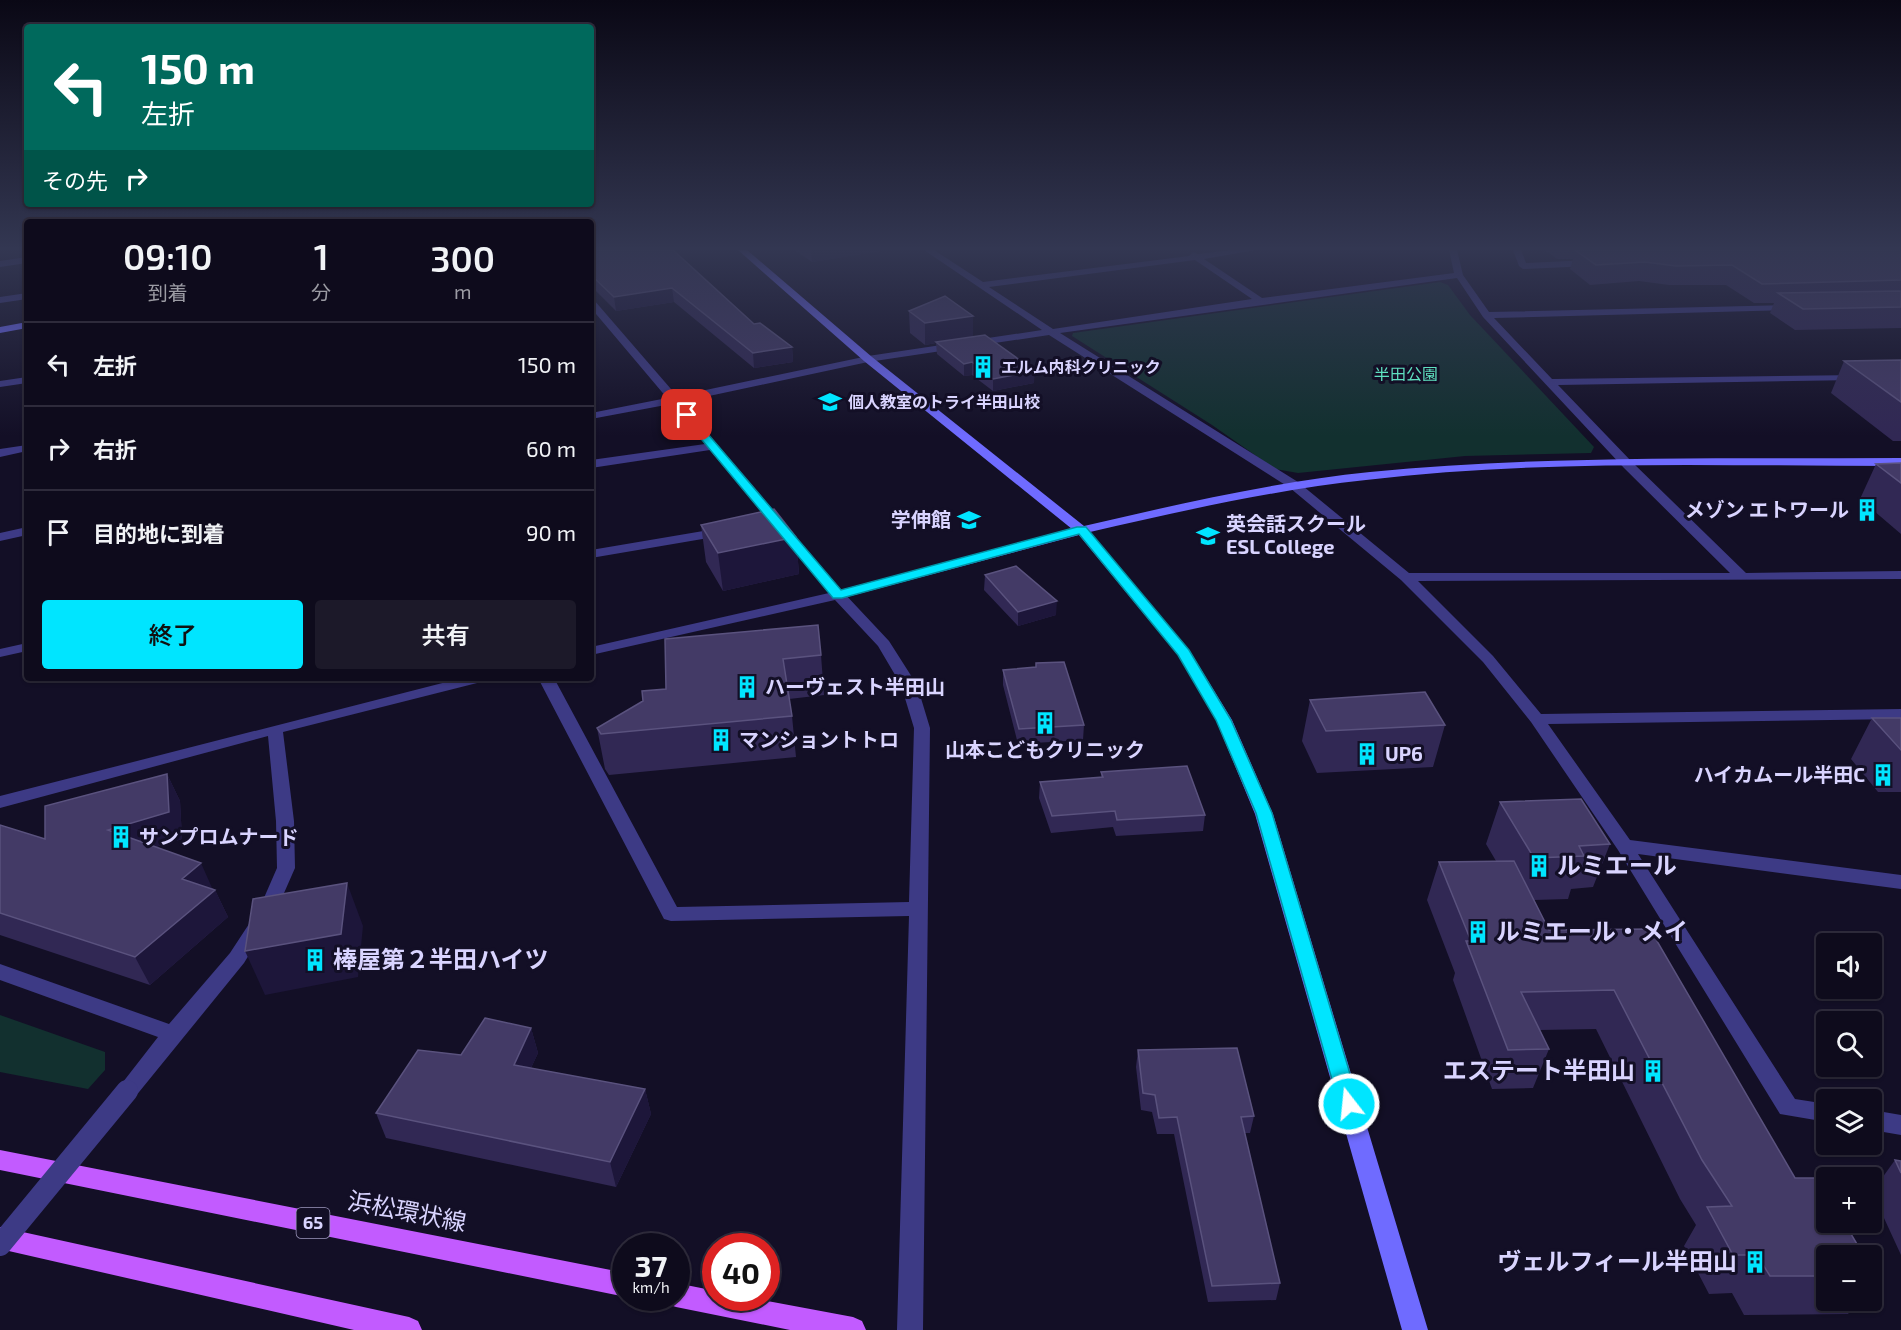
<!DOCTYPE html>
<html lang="ja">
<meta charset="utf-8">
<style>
body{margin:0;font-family:"Exo 2","Noto Sans JP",sans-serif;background:#1c1929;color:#f1f3f6;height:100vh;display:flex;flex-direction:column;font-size:22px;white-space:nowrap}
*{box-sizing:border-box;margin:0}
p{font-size:20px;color:#9b9ba3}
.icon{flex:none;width:33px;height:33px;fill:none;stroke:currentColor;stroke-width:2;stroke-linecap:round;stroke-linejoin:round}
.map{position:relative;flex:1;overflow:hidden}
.panel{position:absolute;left:24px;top:219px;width:570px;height:462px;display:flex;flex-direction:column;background:#0e0b1c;border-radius:6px;box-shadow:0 2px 4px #0004,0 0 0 2px #2e2b3b}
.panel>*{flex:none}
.guide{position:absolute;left:24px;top:24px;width:570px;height:183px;border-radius:6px;box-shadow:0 2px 4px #0004,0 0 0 2px #2e2b3b;background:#00695c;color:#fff;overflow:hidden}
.buttons{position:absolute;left:1816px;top:933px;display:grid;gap:12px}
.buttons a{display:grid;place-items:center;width:66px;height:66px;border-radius:6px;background:#0e0b1c;box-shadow:0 2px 4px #0004,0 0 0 2px #2e2b3b;font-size:30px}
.speed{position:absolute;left:612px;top:1233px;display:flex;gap:12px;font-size:30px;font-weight:700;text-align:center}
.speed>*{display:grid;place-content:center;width:78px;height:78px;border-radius:50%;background:#0e0b1c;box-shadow:0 2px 4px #0004,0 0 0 2px #2e2b3b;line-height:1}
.speed small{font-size:15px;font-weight:400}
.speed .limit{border:9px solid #d22;background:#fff;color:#111}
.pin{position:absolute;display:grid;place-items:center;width:51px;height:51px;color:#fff;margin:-26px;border-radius:12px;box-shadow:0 3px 9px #0006}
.me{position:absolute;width:66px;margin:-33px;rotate:344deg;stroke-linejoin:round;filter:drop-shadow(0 0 4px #0008)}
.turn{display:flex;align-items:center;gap:21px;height:126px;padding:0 18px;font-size:27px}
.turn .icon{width:78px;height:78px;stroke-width:2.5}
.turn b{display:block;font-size:42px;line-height:51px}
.then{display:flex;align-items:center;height:57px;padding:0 18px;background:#0003;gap:12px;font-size:22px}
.eta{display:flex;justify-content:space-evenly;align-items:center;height:102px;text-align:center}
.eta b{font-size:36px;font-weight:600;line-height:42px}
.button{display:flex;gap:12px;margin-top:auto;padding:12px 18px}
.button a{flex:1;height:69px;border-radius:6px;background:#00e5ff;color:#111;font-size:24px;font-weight:600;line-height:69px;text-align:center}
.button a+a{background:#1c1929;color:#f1f3f6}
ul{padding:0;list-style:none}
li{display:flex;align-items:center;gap:18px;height:84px;padding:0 18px;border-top:2px solid #2e2b3b}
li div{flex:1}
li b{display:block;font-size:22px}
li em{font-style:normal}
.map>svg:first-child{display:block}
.green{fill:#12302f}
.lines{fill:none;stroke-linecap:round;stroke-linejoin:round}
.street{fill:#3d3a85;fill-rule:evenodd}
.secondary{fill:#6f6bff;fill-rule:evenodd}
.primary{fill:#c25bff;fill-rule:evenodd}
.street-bridge{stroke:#3d3a85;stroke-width:22}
.wall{fill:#312854}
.shaded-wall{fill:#1d163a}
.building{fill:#433a66;stroke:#5a527e;stroke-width:1.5}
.route{fill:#00e5ff;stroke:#0095a6;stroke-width:1.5}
.labels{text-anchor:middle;stroke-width:6;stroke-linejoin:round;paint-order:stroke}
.far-poi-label{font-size:16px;font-weight:bold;fill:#d9d4ff;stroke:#130f26;text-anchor:start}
.far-park-label{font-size:16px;fill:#5fe0c0;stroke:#130f26}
.shield{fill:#130f26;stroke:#9e99be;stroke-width:1.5}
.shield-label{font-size:18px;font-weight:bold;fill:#d9d4ff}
.poi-label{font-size:20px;font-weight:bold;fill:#d9d4ff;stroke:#130f26;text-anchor:start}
.near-poi-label{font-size:24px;font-weight:bold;fill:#d9d4ff;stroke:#130f26;text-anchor:start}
.near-street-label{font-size:24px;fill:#d9d4ff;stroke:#130f26}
</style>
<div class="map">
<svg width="1901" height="1330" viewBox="0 0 1901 1330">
<rect width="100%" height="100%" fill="#130f26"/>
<path class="green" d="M 1440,282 L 1448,285 L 1470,315 L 1594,447 L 1591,453 L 1465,456 L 1298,473 L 1275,469 L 1212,425 L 1072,336 L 1073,333 Z
M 0,1015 L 105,1052 L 105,1070 L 88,1089 L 0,1072 Z"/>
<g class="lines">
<path class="street" d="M 924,250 L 934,250 L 983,282 L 1189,256 L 1193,252 L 1198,254 L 1232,250 L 1256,250 L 1204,259 L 1262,298 L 1454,273 L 1449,250 L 1457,250 L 1463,275 L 1489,312 L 1796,305 L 1796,309 L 1793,310 L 1494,318 L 1552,379 L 1860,375 L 1861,377 L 1856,380 L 1558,385 L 1632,462 L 1746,573 L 1901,571 L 1901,579 L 1418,581 L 1493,656 L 1541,714 L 1901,709 L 1901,719 L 1548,724 L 1630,840 L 1901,875 L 1901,889 L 1638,854 L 1795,1099 L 1827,1104 L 1827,1122 L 1780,1114 L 1618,850 L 1531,722 L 1483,662 L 1401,580 L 1290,488 L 1049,335 L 868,362 L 681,402 L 843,592 L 889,641 L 917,685 L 930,728 L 923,1330 L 897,1330 L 909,916 L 671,921 L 664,919 L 538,678 L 554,678 L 677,907 L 909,902 L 914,728 L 901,685 L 878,646 L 835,600 L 591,655 L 591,647 L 829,593 L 710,450 L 591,468 L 591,460 L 705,444 L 671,404 L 591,419 L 591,413 L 667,398 L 591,308 L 591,299 L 594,300 L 677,396 L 868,356 L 1042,330 ZM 1195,260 L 1252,299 L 1053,329 L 989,287 ZM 1457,278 L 1483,317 L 1624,468 L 1730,573 L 1409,573 L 1298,482 L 1060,333 Z
M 1513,250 L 1521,250 L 1526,263 L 1590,260 L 1594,263 L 1590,266 L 1523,269 L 1519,266 Z
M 27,257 L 27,263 L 0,267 L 0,261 Z
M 27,293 L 27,299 L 0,303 L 0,297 Z
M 27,377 L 27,383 L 0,387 L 0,381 Z
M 27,445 L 27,451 L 0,457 L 0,449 Z
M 27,527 L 27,535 L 0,541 L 0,533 Z
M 721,528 L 727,532 L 726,535 L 591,558 L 591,550 Z
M 27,643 L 27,651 L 0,657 L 0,649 Z
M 462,678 L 488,678 L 485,681 L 283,732 L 294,821 L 295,868 L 277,909 L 244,963 L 135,1097 L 127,1100 L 119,1097 L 116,1091 L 158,1037 L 0,980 L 0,964 L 169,1024 L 230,953 L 260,907 L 277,868 L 276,821 L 268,736 L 0,808 L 0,796 Z
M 1872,1110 L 1901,1115 L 1901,1135 L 1872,1130 Z"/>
<path class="secondary" d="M 738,250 L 747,250 L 872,357 L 1084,526 C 1179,504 1273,482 1370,472 C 1546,455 1724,459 1901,458 L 1901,466 C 1723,466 1543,459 1366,480 C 1273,490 1182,511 1090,532 L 1191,653 L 1232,720 L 1273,814 L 1428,1330 L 1402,1330 L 1255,814 L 1216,720 L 1178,655 L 1079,535 L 843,598 L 833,598 L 831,595 L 833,592 L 1072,529 L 864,361 Z
M 27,322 L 27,328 L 0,333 L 0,327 Z"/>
<path class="primary" d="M 0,1150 L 626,1273 L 626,1297 L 0,1170 Z
M 0,1227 L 409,1317 L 418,1321 L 422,1330 L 354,1330 L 0,1249 Z
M 676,1283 L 716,1291 L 716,1298 L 751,1298 L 853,1317 L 862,1321 L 866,1330 L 790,1330 L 676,1307 L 667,1304 L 665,1298 L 676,1298 Z"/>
<path class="street-bridge" d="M 0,1245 L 127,1091"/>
</g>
<path class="wall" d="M 591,250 L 754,324 L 792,347 L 793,362 L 754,368 L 674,302 L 616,311 L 591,286 Z
M 794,250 L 881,250 L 881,251 L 812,262 Z
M 1545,250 L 1901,250 L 1901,328 L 1795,330 L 1770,313 L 1774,303 L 1754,303 L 1726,285 L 1669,285 L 1639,281 L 1590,285 L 1570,269 L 1573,259 L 1557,259 Z
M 909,311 L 973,316 L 973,337 L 1034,383 L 993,391 L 972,375 L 964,376 L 937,354 L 936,343 L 925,345 L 910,333 Z
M 1901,360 L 1901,441 L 1893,441 L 1831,393 L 1844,361 Z
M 1901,463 L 1901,534 L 1860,499 L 1876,464 Z
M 701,525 L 796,537 L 799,574 L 723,591 L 706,562 Z
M 985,575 L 1056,615 L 1018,626 L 984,590 Z
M 665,639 L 821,655 L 824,695 L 789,699 L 792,716 L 796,757 L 609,775 L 605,769 L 597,728 L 666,689 Z
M 1036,663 L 1084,725 L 1083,740 L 1018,744 L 1003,685 L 1003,670 L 1036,667 Z
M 1310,700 L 1445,725 L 1433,767 L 1317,773 L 1302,741 Z
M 1872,718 L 1901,718 L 1901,792 L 1878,792 L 1851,759 Z
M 1101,772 L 1205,815 L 1203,831 L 1116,836 L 1113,827 L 1051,833 L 1039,798 L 1040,782 L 1101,777 Z
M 167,774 L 180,801 L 182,839 L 156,847 L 215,890 L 228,917 L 150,985 L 0,935 L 0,825 L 45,839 Z
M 1500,802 L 1610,844 L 1593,887 L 1571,889 L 1568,899 L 1534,900 L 1549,930 L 1650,929 L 1827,1256 L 1827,1300 L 1858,1300 L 1848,1314 L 1744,1315 L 1732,1293 L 1709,1294 L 1684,1246 L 1696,1225 L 1680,1199 L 1596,1029 L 1540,1030 L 1549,1049 L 1533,1088 L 1492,1089 L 1453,980 L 1455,973 L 1427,900 L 1439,862 L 1496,861 L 1486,844 Z
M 531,1028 L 538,1053 L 531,1068 L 645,1089 L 651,1114 L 616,1187 L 386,1138 L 376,1113 L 461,1055 Z
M 1138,1050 L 1254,1116 L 1250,1133 L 1245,1133 L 1280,1283 L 1276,1300 L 1208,1302 L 1174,1134 L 1157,1134 L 1152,1112 L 1141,1110 L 1136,1067 Z
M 1895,1160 L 1901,1161 L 1901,1255 L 1872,1192 Z
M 1872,1268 L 1877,1276 L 1872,1283 Z"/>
<path class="shaded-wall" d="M 811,250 L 881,250 L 881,251 L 812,262 Z
M 672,288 L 674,302 L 616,311 L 614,297 Z
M 973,316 L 973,338 L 936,342 L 936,343 L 925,345 L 925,323 Z
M 792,347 L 793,362 L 754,368 L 753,353 Z
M 972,362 L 972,375 L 964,376 L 964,364 Z
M 1035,371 L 1034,383 L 993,391 L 993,379 Z
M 796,537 L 799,574 L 723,591 L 718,553 Z
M 1057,601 L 1056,615 L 1018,626 L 1018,612 Z
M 167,774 L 180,801 L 182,839 L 122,857 L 108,830 Z
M 201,863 L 213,890 L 215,890 L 228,917 L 150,985 L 135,957 L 182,879 Z
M 347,883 L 363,926 L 358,977 L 265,995 L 245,951 Z
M 531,1028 L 538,1053 L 521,1089 L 514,1065 Z
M 645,1089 L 651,1114 L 616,1187 L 610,1162 Z"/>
<path class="building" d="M 591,250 L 673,250 L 754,324 L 760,323 L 792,347 L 753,353 L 672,288 L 614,297 L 591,275 Z
M 1575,250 L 1901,250 L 1901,280 L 1762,284 L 1732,265 L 1676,266 L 1645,262 L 1596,265 Z
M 1901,291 L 1901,307 L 1803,309 L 1778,293 Z
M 945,296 L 973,316 L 925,323 L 909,311 Z
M 985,335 L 1035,371 L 993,379 L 972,362 L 964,364 L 936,342 Z
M 1901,360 L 1901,402 L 1844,361 Z
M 1901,463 L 1901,483 L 1876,464 Z
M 774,509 L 796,537 L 718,553 L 701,525 Z
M 1016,566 L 1057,601 L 1018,612 L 985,575 Z
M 818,625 L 821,655 L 783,659 L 792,716 L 601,734 L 597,728 L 643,701 L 642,691 L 666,689 L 665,639 Z
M 1064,662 L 1084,725 L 1019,729 L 1003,670 L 1036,667 L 1036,663 Z
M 1425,692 L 1445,725 L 1326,731 L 1310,700 Z
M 1872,718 L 1901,718 L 1901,750 Z
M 1187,766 L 1205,815 L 1117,820 L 1115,811 L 1052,816 L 1040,782 L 1103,777 L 1101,772 Z
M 167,774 L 169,812 L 108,830 L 201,863 L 182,879 L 215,890 L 135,957 L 0,913 L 0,825 L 45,839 L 45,806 Z
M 1581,799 L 1610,844 L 1579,846 L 1584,856 L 1534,858 L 1500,802 Z
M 1514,861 L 1549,930 L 1650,929 L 1795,1178 L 1816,1178 L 1827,1195 L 1827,1222 L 1844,1222 L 1864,1256 L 1827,1256 L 1827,1276 L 1770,1276 L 1757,1255 L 1733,1255 L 1707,1207 L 1732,1206 L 1702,1160 L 1614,990 L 1521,992 L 1549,1049 L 1508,1050 L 1466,941 L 1471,941 L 1439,862 Z
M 347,883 L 341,934 L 245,951 L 253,899 Z
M 485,1018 L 531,1028 L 514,1065 L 645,1089 L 610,1162 L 376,1113 L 418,1050 L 461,1055 Z
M 1237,1048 L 1254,1116 L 1241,1117 L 1280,1283 L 1212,1286 L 1177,1117 L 1159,1118 L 1155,1095 L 1143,1093 L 1138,1050 Z
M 1895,1160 L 1901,1161 L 1901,1173 Z
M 1872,1268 L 1877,1276 L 1872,1276 Z"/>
<linearGradient id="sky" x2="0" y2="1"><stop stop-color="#0a0815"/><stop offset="0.57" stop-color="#333752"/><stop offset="1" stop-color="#333752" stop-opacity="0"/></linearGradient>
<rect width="1901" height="436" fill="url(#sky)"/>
<path class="route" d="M 683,413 L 690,413 L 841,590 L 1077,527 L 1086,527 L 1189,650 L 1231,720 L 1272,813 L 1359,1104 L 1356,1110 L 1349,1112 L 1342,1110 L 1339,1104 L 1256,813 L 1216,720 L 1178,655 L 1079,534 L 842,598 L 833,598 L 683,417 Z"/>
<defs>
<g id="building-bare" transform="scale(1.8)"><path d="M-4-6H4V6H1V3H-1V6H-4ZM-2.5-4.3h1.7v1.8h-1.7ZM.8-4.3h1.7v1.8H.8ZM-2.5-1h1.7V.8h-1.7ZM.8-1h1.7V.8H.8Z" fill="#00e5ff" stroke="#130f26" stroke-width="2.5" paint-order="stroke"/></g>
<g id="school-bare" transform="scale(1.8)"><path d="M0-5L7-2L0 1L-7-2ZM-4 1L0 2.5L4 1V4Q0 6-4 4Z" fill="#00e5ff" stroke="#130f26" stroke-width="2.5" paint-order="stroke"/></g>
</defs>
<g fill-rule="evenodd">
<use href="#building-bare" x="983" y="367"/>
<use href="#school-bare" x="830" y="402"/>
<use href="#building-bare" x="1867" y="510"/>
<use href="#school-bare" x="969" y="520"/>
<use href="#school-bare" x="1208" y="536"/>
<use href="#building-bare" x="747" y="687"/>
<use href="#building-bare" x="1045" y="723"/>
<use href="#building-bare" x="721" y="740"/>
<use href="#building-bare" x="1367" y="754"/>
<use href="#building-bare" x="1883" y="775"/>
<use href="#building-bare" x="121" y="837"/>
<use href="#building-bare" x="1539" y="866"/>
<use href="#building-bare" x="1478" y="932"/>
<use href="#building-bare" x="315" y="960"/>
<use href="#building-bare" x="1653" y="1071"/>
<use href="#building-bare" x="1755" y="1262"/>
</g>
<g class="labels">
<g class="far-poi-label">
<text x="1001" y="373">エルム内科クリニック</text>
<text x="848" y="408">個人教室のトライ半田山校</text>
</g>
<g class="far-park-label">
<text x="1406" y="380">半田公園</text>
</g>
<rect class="shield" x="296.5" y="1208" width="33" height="30" rx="4.5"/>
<g class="shield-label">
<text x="313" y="1229">65</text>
</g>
<g class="poi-label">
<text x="1849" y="517" text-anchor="end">メゾン エトワール</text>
<text x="951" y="527" text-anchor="end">学伸館</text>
<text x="1226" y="531">英会話スクール<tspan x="1226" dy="23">ESL College</tspan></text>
<text x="765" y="694">ハーヴェスト半田山</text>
<text x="739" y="747">マンショントトロ</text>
<text x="1045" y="757" text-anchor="middle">山本こどもクリニック</text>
<text x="1385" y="761">UP6</text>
<text x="1865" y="782" text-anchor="end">ハイカムール半田C</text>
<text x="139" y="844">サンプロムナード</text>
</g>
<g class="near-poi-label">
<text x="1557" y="874">ルミエール</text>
<text x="1496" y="940">ルミエール・メイ</text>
<text x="333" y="968">棒屋第２半田ハイツ</text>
<text x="1635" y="1079" text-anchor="end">エステート半田山</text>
<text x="1737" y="1270" text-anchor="end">ヴェルフィール半田山</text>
</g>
<g class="near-street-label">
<text transform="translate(407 1212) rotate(11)" y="8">浜松環状線</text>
</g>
</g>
</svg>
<div class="buttons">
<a><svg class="icon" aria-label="sound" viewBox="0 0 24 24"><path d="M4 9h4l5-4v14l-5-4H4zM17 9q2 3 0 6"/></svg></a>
<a><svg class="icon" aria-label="search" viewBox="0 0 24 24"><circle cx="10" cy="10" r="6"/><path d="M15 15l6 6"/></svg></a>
<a><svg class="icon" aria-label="layers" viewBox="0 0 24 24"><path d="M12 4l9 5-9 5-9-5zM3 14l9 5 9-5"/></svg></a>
<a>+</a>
<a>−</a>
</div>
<div class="speed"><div>37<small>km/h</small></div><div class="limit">40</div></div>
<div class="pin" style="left:687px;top:415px;background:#d93025"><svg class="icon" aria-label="arrive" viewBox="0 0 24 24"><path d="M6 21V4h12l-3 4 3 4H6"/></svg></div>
<svg class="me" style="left:1349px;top:1104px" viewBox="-20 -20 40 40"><circle r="17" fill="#00e5ff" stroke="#fff" stroke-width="3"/><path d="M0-11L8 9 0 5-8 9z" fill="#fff"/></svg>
<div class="guide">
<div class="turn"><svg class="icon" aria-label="left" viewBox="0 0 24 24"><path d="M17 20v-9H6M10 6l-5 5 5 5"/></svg><div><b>150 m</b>左折</div></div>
<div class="then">その先<svg class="icon" aria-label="right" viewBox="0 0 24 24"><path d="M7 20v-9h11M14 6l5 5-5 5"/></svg></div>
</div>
<section class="panel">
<div class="eta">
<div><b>09:10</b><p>到着</p></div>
<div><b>1</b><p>分</p></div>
<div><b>300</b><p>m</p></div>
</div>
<ul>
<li><svg class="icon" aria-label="left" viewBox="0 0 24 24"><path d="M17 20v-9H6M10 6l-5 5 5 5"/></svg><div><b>左折</b></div><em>150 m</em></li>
<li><svg class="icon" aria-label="right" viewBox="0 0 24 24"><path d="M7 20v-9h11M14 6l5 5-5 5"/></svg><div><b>右折</b></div><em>60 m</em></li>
<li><svg class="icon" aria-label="arrive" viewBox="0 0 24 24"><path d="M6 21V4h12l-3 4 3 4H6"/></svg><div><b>目的地に到着</b></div><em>90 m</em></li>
</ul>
<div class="button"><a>終了</a><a>共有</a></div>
</section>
</div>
